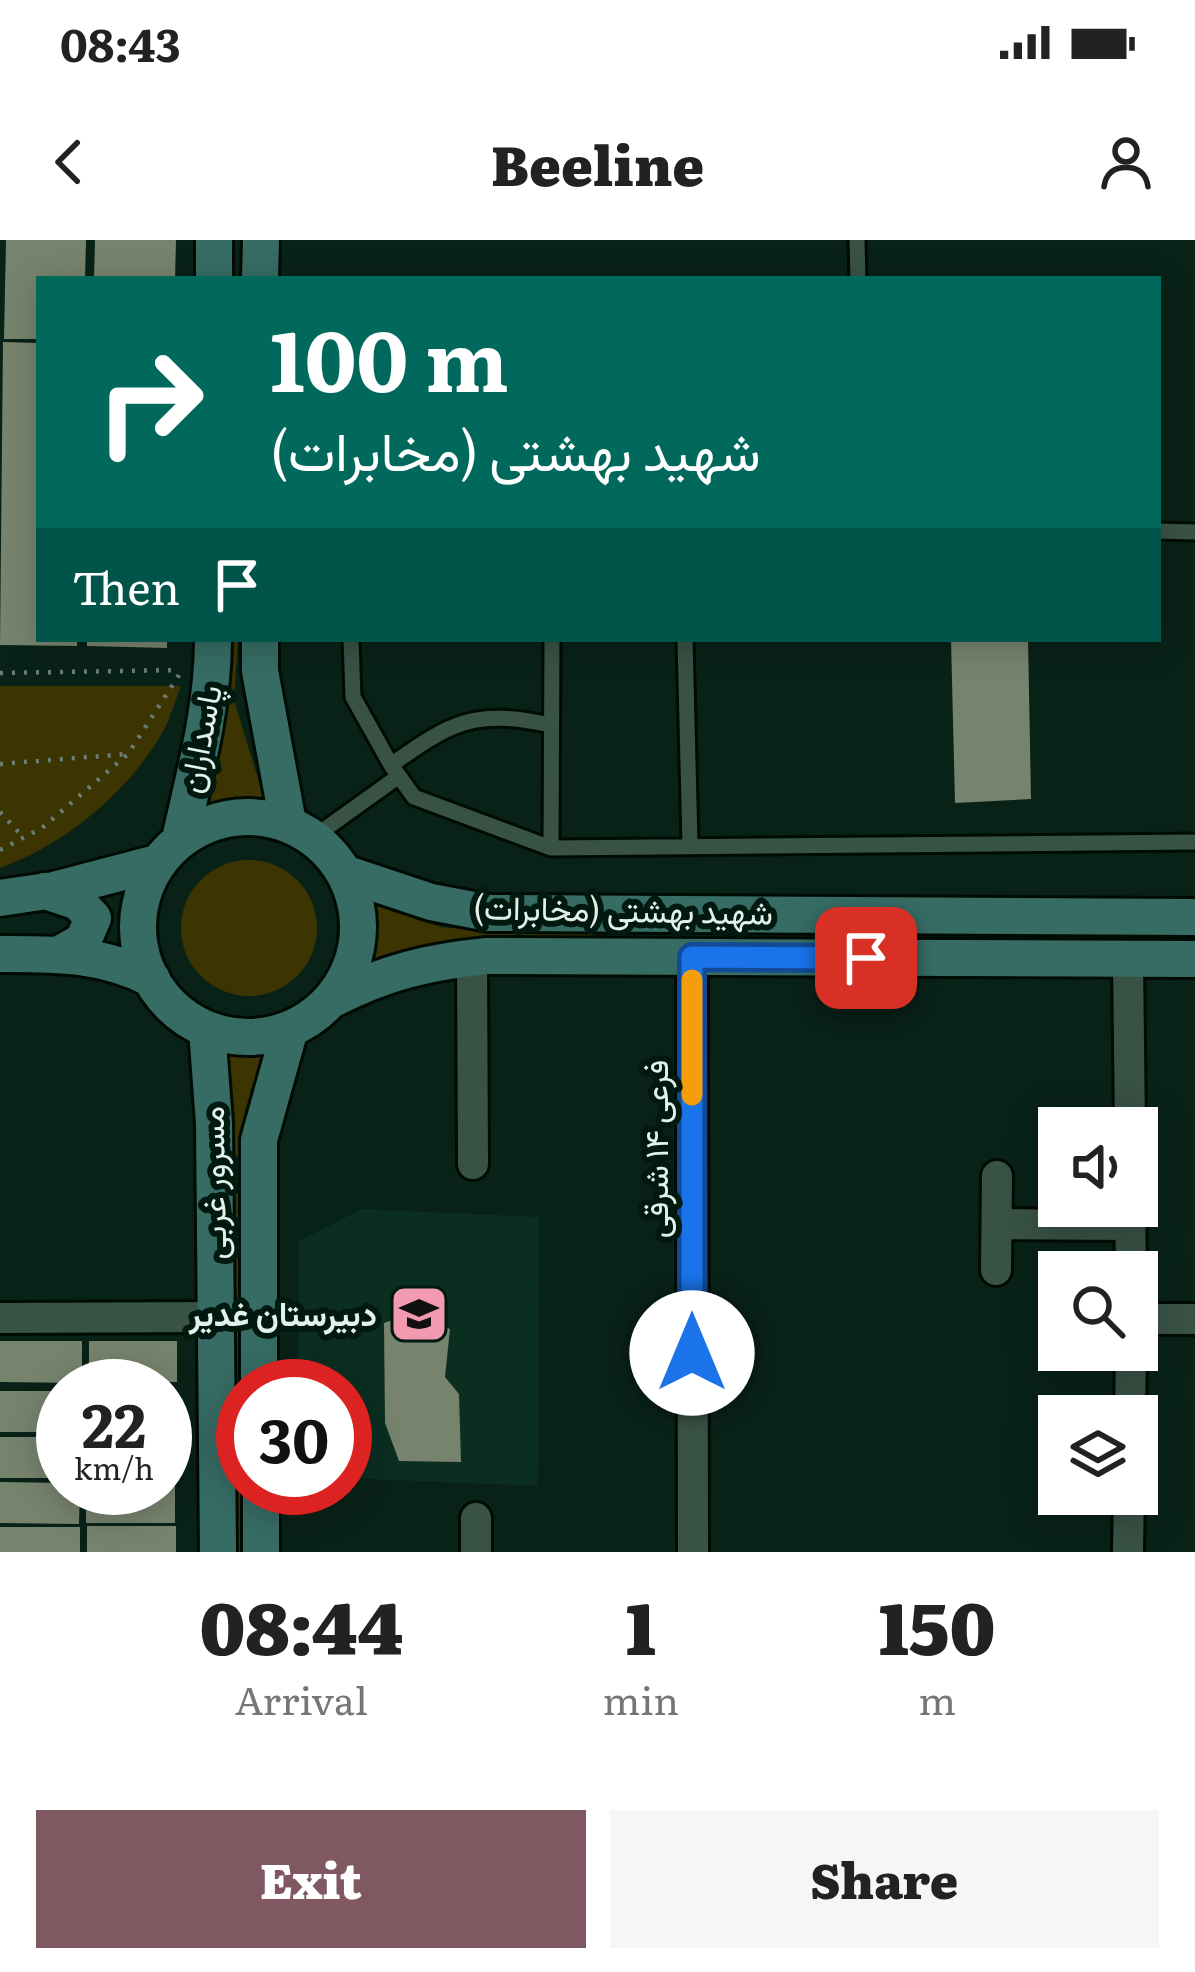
<!DOCTYPE html>
<meta charset="utf-8">
<style>
body{margin:0;font-family:Literata,Vazirmatn,serif;background:#f6f6f6;color:#222;height:100vh;display:flex;flex-direction:column;font-size:45px;white-space:nowrap}
*{box-sizing:border-box;margin:0}
p{font-size:39px;color:#767676}
.icon{flex:none;width:66px;height:66px;fill:none;stroke:currentColor;stroke-width:2;stroke-linecap:round;stroke-linejoin:round}
.map{position:relative;height:1312px;overflow:hidden}
.panel{display:flex;flex-direction:column;background:#fff;flex:1}
.panel>*{flex:none}
.guide{position:absolute;left:36px;top:36px;width:1125px;height:366px;border-radius:0px;box-shadow:0 6px 30px #0003;background:#00695c;color:#fff;overflow:hidden}
.controls{position:absolute;left:1038px;top:867px;display:grid;gap:24px}
.controls a{display:grid;place-items:center;width:120px;height:120px;border-radius:0px;background:#fff;box-shadow:0 6px 30px #0003;font-size:60px}
.speed{position:absolute;left:36px;top:1119px;display:flex;gap:24px;font-size:60px;font-weight:700;text-align:center}
.speed>*{display:grid;place-content:center;width:156px;height:156px;border-radius:50%;background:#fff;box-shadow:0 6px 30px #0003;line-height:1}
.speed small{font-size:30px;font-weight:400}
.speed .limit{border:18px solid #d22;background:#fff;color:#111}
.pin{position:absolute;display:grid;place-items:center;width:102px;height:102px;color:#fff;margin:-51px;border-radius:24px;box-shadow:0 6px 18px #0006}
.me{position:absolute;width:132px;margin:-66px;rotate:0deg;stroke-linejoin:round;filter:drop-shadow(0 0 9px #0008)}
.turn{display:flex;align-items:center;gap:42px;height:252px;padding:0 36px;font-size:54px}
.turn .icon{width:156px;height:156px;stroke-width:2.5}
.turn b{display:block;font-size:84px;line-height:102px}
.then{display:flex;align-items:center;height:114px;padding:0 36px;background:#0003;gap:24px;font-size:45px}
.eta{display:flex;justify-content:space-evenly;align-items:center;height:204px;text-align:center}
.eta b{font-size:72px;font-weight:800;line-height:84px}
.action{display:flex;gap:24px;margin-top:auto;padding:24px 36px}
.action a{flex:1;height:138px;border-radius:0px;background:#805861;color:#fff;font-size:48px;font-weight:800;line-height:138px;text-align:center}
.action a+a{background:#f6f6f6;color:#222}
.status{display:flex;justify-content:space-between;align-items:center;height:84px;padding:0 60px;background:#fff;direction:ltr}
.status svg{height:33px;fill:currentColor}
header{display:flex;justify-content:space-between;align-items:center;height:156px;padding:0 36px;background:#fff;font-size:54px;font-weight:800}
.map>svg:first-child{display:block}
.built{fill:#0b2e21}
.green{fill:#3d3501}
.building{fill:#77846d}
.lines{fill:none;stroke-linecap:round;stroke-linejoin:round}
.lane-casing{stroke:#000b04;stroke-width:21}
.street-casing{stroke:#000b04;stroke-width:36}
.secondary-casing{stroke:#000b04;stroke-width:42}
.path{stroke:#6a7e75;stroke-width:4.5;stroke-dasharray:3 9;stroke-linecap:butt}
.lane{stroke:#395246;stroke-width:15}
.street{stroke:#395246;stroke-width:30}
.secondary{stroke:#366c64;stroke-width:36}
.route-casing{stroke:#114b97;stroke-width:30}
.route{stroke:#1a73e8;stroke-width:21}
.slow{stroke:#f59e0b;stroke-width:21}
.labels{text-anchor:middle;stroke-width:12;stroke-linejoin:round;paint-order:stroke}
.street-label{font-size:33px;fill:#e2f1e9;stroke:#02190f}
.poi-label{font-size:33px;font-weight:bold;fill:#e2f1e9;stroke:#02190f;text-anchor:end}
</style>
<div class="status"><b>08:43</b><svg viewBox="0 0 49 12"><path d="M0 12V9h3v3zM5 12V6h3v6zM10 12V3h3v9zM15 12V0h3v12zM26 1h20v11H26zM47 4h2v5h-2z"/></svg></div>
<header><svg class="icon" aria-label="back" viewBox="0 0 24 24"><path d="M15 5l-7 7 7 7"/></svg>Beeline<svg class="icon" aria-label="person" viewBox="0 0 24 24"><circle cx="12" cy="8" r="4"/><path d="M4 21q1-7 8-7t8 7"/></svg></header>
<div class="map">
<svg width="1195" height="1312" viewBox="0 0 1195 1312">
<rect width="100%" height="100%" fill="#092218"/>
<path class="built" d="M 362,969 L 539,977 L 538,1246 L 345,1238 L 345,1146 L 298,1146 L 299,1001 Z"/>
<path class="green" d="M 222,399 L 238,399 L 234,460 L 260,545 L 273,571 L 240,565 L 197,571 Z
M 0,446 L 181,446 C 174,463 169,483 159,498 C 123,557 64,604 0,628 Z
M181 688a68 68 0 1 1 136 0a68 68 0 1 1-136 0Z
M 368,663 L 441,687 L 506,693 L 592,691 L 594,706 L 368,727 L 373,696 Z
M 218,805 L 245,814 L 266,813 L 251,849 L 243,894 L 243,1248 L 250,1312 L 228,1312 Z"/>
<path class="building" d="M 6,0 L 86,0 L 85,39 L 39,39 L 39,99 L 4,99 Z
M 95,0 L 176,0 L 175,39 L 94,39 Z
M 3,102 L 39,103 L 39,399 L 77,399 L 77,406 L 0,405 Z
M 87,399 L 167,399 L 167,408 L 87,406 Z
M 951,399 L 1028,399 L 1031,559 L 955,563 Z
M 410,1074 L 450,1089 L 445,1137 L 459,1154 L 461,1222 L 399,1221 L 385,1183 L 384,1083 Z
M 0,1101 L 82,1101 L 82,1143 L 0,1142 Z
M 89,1101 L 177,1101 L 177,1142 L 89,1141 Z
M 0,1151 L 63,1151 L 63,1192 L 0,1192 Z
M 165,1151 L 176,1151 L 176,1192 L 165,1192 Z
M 0,1197 L 63,1197 L 63,1238 L 0,1238 Z
M 165,1197 L 175,1197 L 175,1237 L 165,1237 Z
M 0,1242 L 63,1243 L 63,1248 L 80,1248 L 79,1284 L 0,1283 Z
M 165,1242 L 175,1242 L 175,1283 L 86,1283 L 86,1248 L 165,1248 Z
M 87,1286 L 176,1286 L 176,1312 L 87,1312 Z
M 0,1287 L 80,1287 L 80,1312 L 0,1312 Z"/>
<g class="lines">
<g class="lane-casing">
<path id="lane" d="M 857,0 L 858,39
M 1158,291 L 1195,292
M 351,399 L 353,457 L 391,525
M 685,399 L 690,604
M 551,485 C 474,469 453,481 391,525 L 414,557 L 551,608 L 1195,602
M 314,597 L 399,536
M 551,608 L 552,399"/>
</g>
<g class="street-casing">
<path id="street" d="M 692,717 L 693,1312
M 472,718 L 473,924
M 1128,719 L 1130,888
M 1130,966 L 1131,1032
M 997,984 L 1131,985
M 996,1030 L 997,936
M 0,1078 L 216,1077
M 1137,1079 L 1195,1079
M 1130,1176 L 1131,1110
M 476,1312 L 476,1278
M 1128,1312 L 1129,1254"/>
</g>
<g class="secondary-casing">
<path id="secondary" d="M 214,39 L 214,0
M 260,39 L 261,0
M 260,399 L 260,431 L 288,583
M138 687a110 110 0 1 1 220 0a110 110 0 1 1-220 0Z
M 180,599 C 195,533 213,467 213,399
M 344,633 L 431,662 L 489,673 L 1195,677
M 45,651 L 78,662 L 93,678 L 83,701 L 60,714
M 0,658 L 54,650 L 157,623
M 0,714 C 54,714 103,713 152,739
M 333,759 C 386,732 428,722 487,716 L 1195,719
M 207,790 L 214,883 L 218,1312
M 259,1146 L 259,900 L 290,789
M 261,1248 L 261,1312"/>
</g>
<path class="path" d="M 0,433 L 180,430
M 0,524 L 126,514
M 0,572 L 23,597
M 0,610 L 42,588 L 128,514 L 179,435"/>
<use href="#lane" class="lane"/>
<use href="#street" class="street"/>
<use href="#secondary" class="secondary"/>
</g>
<g class="lines">
<g class="route-casing">
<path id="route" d="M 692,1113 L 692,717 L 866,718"/>
</g>
<use href="#route" class="route"/>
<path class="slow" d="M 692,740 L 692,855"/>
</g>
<defs>
<g id="school-square" transform="scale(3)"><rect x="-9" y="-9" width="18" height="18" rx="4" fill="#f29aaf" stroke="#02190f"/><path d="M0-5L7-2L0 1L-7-2ZM-4 1L0 2.5L4 1V4Q0 6-4 4Z" fill="#111"/></g>
</defs>
<g fill-rule="evenodd">
<use href="#school-square" x="419" y="1074"/>
</g>
<g class="labels">
<g class="street-label">
<text transform="translate(200 499) rotate(-79)" y="12">پاسداران</text>
<text transform="translate(623 670) rotate(1)" y="12">شهید بهشتی (مخابرات)</text>
<text transform="translate(656 909) rotate(-90)" y="12">فرعی ۱۴ شرقی</text>
<text transform="translate(213 943) rotate(-91)" y="12">مسرور غربی</text>
</g>
<g class="poi-label">
<text x="377" y="1086">دبیرستان غدیر</text>
</g>
</g>
</svg>
<div class="controls">
<a><svg class="icon" aria-label="sound" viewBox="0 0 24 24"><path d="M4 9h4l5-4v14l-5-4H4zM17 9q2 3 0 6"/></svg></a>
<a><svg class="icon" aria-label="search" viewBox="0 0 24 24"><circle cx="10" cy="10" r="6"/><path d="M15 15l6 6"/></svg></a>
<a><svg class="icon" aria-label="layers" viewBox="0 0 24 24"><path d="M12 4l9 5-9 5-9-5zM3 14l9 5 9-5"/></svg></a>
</div>
<div class="speed"><div>22<small>km/h</small></div><div class="limit">30</div></div>
<div class="pin" style="left:866px;top:718px;background:#d93025"><svg class="icon" aria-label="arrive" viewBox="0 0 24 24"><path d="M6 21V4h12l-3 4 3 4H6"/></svg></div>
<svg class="me" style="left:692px;top:1113px" viewBox="-20 -20 40 40"><circle r="19" fill="#fff"/><path d="M0-13L10 11 0 6-10 11z" fill="#1a73e8"/></svg>
<div class="guide">
<div class="turn"><svg class="icon" aria-label="right" viewBox="0 0 24 24"><path d="M7 20v-9h11M14 6l5 5-5 5"/></svg><div><b>100 m</b>شهید بهشتی (مخابرات)</div></div>
<div class="then">Then<svg class="icon" aria-label="arrive" viewBox="0 0 24 24"><path d="M6 21V4h12l-3 4 3 4H6"/></svg></div>
</div>
</div>
<section class="panel">
<div class="eta">
<div><b>08:44</b><p>Arrival</p></div>
<div><b>1</b><p>min</p></div>
<div><b>150</b><p>m</p></div>
</div>
<div class="action"><a>Exit</a><a>Share</a></div>
</section>
